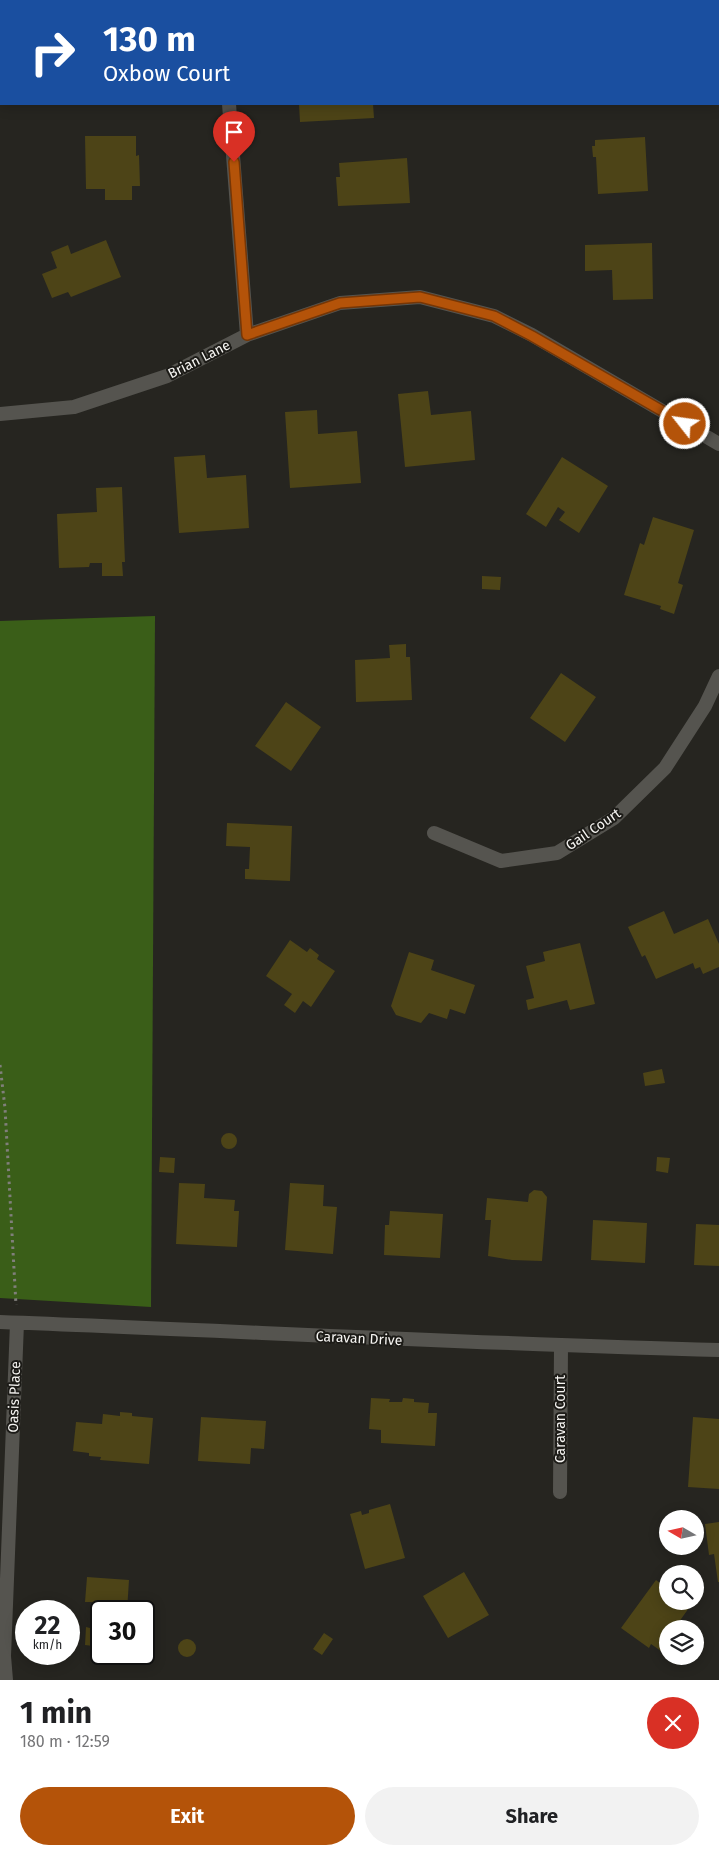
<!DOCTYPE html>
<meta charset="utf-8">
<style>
body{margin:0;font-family:"Fira Sans",sans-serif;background:#f2f2f2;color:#202124;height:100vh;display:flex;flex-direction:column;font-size:19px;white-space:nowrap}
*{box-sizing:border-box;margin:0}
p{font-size:16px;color:#757577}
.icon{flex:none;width:28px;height:28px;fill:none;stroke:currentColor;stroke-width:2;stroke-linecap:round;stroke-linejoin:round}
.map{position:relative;height:1680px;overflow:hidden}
.drawer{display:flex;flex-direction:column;background:#fff;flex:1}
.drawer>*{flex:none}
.guide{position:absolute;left:0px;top:0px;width:720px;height:105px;box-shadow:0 2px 12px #0003;background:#1a4fa0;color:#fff;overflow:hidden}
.needle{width:32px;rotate:279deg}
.fabs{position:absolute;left:659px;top:1510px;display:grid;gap:10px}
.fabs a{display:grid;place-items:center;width:45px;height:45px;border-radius:50%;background:#fff;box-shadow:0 2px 12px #0003;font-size:25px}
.speed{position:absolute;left:15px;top:1600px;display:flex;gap:10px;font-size:25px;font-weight:700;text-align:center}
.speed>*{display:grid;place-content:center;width:65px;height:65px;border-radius:50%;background:#fff;box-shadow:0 2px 12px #0003;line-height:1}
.speed small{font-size:12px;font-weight:400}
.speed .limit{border:2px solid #111;border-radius:8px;background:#fff;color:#111}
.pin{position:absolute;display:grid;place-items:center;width:42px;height:42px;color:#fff;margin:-51px -21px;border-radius:50% 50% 50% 0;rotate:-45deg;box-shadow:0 0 5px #0007}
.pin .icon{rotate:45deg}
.me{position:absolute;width:55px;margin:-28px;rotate:300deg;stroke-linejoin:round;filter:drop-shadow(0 0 4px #0008)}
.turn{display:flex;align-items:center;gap:18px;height:105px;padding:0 20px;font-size:22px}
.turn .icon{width:65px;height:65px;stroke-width:2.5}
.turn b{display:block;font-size:35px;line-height:42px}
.round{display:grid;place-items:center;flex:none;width:52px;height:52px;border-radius:26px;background:#f2f2f2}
.head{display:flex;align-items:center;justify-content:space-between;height:85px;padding:0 20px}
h1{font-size:30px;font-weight:700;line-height:38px}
.primary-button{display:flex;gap:10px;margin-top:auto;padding:10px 20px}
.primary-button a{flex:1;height:58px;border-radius:30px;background:#b45309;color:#fff;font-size:20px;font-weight:700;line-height:58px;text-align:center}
.primary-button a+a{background:#f2f2f2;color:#202124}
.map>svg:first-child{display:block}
.forest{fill:#3a5e18}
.building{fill:#4d4417}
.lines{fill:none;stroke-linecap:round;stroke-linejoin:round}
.path{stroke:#807f7b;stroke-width:3;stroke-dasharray:2.5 4;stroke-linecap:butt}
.minor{stroke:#55544f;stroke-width:14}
.route-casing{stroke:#753606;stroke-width:12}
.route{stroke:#b45309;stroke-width:9}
.labels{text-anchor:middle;stroke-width:4;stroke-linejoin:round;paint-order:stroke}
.street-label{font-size:14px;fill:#f6f5f2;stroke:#1c1b17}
</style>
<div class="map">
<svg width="719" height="1680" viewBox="0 0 719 1680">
<rect width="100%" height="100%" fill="#262520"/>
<path class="forest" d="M 155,616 L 151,1307 L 0,1298 L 0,621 Z"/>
<path class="building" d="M 299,104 L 373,104 L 374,118 L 300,122 Z
M 85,136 L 136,136 L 136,156 L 139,155 L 140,186 L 132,186 L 132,200 L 105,200 L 105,189 L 86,189 Z
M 645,137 L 648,191 L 598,194 L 596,157 L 593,157 L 592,146 L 595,146 L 595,140 Z
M 407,158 L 410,203 L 338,206 L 336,177 L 340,177 L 339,163 Z
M 106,240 L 121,277 L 71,297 L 68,292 L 52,298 L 42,274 L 57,268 L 51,252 L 68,245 L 71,254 Z
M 652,243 L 653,299 L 613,300 L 612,270 L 585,271 L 585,245 Z
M 428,391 L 431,415 L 471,411 L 475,460 L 405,467 L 398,394 Z
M 317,410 L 318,434 L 357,431 L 361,483 L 290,488 L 285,412 Z
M 205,455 L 207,478 L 246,475 L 249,528 L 179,533 L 174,457 Z
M 562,457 L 608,486 L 579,533 L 559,520 L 565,512 L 558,507 L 546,527 L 526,514 Z
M 122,487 L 125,562 L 122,562 L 123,576 L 102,576 L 102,563 L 90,563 L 89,567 L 59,568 L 57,514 L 97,512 L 96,488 Z
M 653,517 L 694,530 L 678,583 L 683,585 L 674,614 L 660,609 L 661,606 L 624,595 L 640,543 L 644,545 Z
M 482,576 L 501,577 L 500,590 L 482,589 Z
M 406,644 L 406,657 L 410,657 L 412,700 L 356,702 L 355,660 L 390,658 L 389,645 Z
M 561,673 L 596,697 L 565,742 L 530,718 Z
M 286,702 L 321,727 L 291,771 L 255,746 Z
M 227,823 L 292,826 L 290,881 L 245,879 L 245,869 L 249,869 L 250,847 L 226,846 Z
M 664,911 L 674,934 L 708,919 L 719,944 L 719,967 L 703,974 L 700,967 L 695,969 L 693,963 L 656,979 L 645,955 L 642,957 L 628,927 Z
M 290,940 L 307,952 L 310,948 L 319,955 L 317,959 L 335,971 L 311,1007 L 303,1001 L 295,1013 L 284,1005 L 292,994 L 266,976 Z
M 580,943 L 595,1004 L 570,1010 L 567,1000 L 528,1010 L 526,1000 L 534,998 L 526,966 L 545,961 L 543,952 Z
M 409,952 L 434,960 L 431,970 L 475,985 L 465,1014 L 450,1009 L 447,1019 L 429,1013 L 421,1023 L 396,1015 L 391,1006 Z
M 662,1069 L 665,1083 L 645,1086 L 643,1073 Z
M221 1141a8 8 0 1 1 16 0a8 8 0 1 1-16 0Z
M 160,1157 L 175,1158 L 174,1173 L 159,1172 Z
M 657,1157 L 670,1158 L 668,1173 L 656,1171 Z
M 179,1183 L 205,1184 L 204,1198 L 235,1200 L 234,1211 L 239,1211 L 237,1247 L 176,1244 Z
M 290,1183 L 324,1185 L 323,1206 L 337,1207 L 333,1254 L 285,1250 Z
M 534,1190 L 542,1191 L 547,1197 L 542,1261 L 512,1260 L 488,1256 L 491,1220 L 485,1220 L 487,1198 L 528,1202 L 529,1194 Z
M 390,1211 L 443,1214 L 440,1258 L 384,1255 L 385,1225 L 389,1225 Z
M 593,1220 L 647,1223 L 645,1263 L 591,1260 Z
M 696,1224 L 719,1225 L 719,1266 L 694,1265 Z
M 371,1398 L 390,1399 L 389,1402 L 402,1402 L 403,1398 L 414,1399 L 414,1402 L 429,1403 L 428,1413 L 437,1413 L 435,1446 L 381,1443 L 381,1430 L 369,1429 Z
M 120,1412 L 132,1413 L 132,1416 L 153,1418 L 149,1464 L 100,1460 L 101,1457 L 89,1456 L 89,1453 L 73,1451 L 76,1422 L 102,1424 L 103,1414 L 120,1416 Z
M 201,1417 L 266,1421 L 264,1449 L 251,1448 L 250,1464 L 198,1461 Z
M 693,1417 L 719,1419 L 719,1489 L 688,1487 Z
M 390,1504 L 405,1558 L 365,1569 L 350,1514 L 361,1511 L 362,1515 L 369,1513 L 369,1510 Z
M 719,1522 L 719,1582 L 718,1582 L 714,1554 L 709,1555 L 705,1524 Z
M 464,1572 L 489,1615 L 448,1638 L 423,1596 Z
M 87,1577 L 129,1580 L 127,1611 L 101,1611 L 101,1647 L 85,1645 L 86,1627 L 90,1628 L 92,1602 L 85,1602 Z
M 656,1580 L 668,1589 L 668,1601 L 685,1601 L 691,1605 L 674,1629 L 668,1629 L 668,1656 L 651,1644 L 649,1648 L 621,1628 Z
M 324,1633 L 333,1639 L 322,1655 L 313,1649 Z
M178 1648a9 9 0 1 1 18 0a9 9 0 1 1-18 0Z"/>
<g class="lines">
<path class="path" d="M 0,1065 L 5,1108 L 16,1305"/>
<path class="minor" d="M 221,0 L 222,1
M 229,104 L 247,335
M 0,414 L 74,407 L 167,376 L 247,335 L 340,303 L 420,297 L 494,316 L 532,335 L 719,444
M 434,833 L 501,861 L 557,853 L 614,818 L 665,768 L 705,706 L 719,676
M 0,1322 C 240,1331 479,1344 719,1350
M 560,1492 L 561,1346
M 6,1680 L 4,1656 L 17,1323"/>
</g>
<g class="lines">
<g class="route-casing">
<path id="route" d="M 234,162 L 247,335 L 340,303 L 420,297 L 494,316 L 532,336 L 685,424"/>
</g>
<use href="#route" class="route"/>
</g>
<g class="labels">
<g class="street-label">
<text transform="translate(199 359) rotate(-27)" y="5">Brian Lane</text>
<text transform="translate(593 829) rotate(-34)" y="5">Gail Court</text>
<text transform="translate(359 1338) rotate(3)" y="5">Caravan Drive</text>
<text transform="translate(14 1397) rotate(-88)" y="5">Oasis Place</text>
<text transform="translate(560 1419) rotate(-90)" y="5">Caravan Court</text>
</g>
</g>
</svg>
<div class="fabs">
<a><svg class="needle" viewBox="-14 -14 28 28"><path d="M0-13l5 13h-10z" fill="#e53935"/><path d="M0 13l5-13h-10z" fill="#757577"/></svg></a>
<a><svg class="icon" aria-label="search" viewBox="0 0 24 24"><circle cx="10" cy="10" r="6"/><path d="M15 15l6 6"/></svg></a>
<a><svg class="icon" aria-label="layers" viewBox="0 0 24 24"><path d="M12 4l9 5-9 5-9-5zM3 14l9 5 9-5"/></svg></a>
</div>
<div class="speed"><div>22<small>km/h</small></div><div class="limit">30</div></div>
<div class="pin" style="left:234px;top:162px;background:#d93025"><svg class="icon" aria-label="arrive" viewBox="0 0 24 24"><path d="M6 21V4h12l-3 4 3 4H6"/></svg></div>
<svg class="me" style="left:685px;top:424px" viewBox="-20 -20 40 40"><circle r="17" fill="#b45309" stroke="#fff" stroke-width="3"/><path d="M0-11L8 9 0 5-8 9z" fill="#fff"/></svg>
<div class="guide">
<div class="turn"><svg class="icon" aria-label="right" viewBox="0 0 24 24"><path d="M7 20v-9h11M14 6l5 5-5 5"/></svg><div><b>130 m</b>Oxbow Court</div></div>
</div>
</div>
<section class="drawer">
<div class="head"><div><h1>1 min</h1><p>180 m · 12:59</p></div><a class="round" style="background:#d93025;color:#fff"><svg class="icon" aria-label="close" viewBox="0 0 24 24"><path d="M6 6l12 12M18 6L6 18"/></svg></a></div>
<div class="primary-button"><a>Exit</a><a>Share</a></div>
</section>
